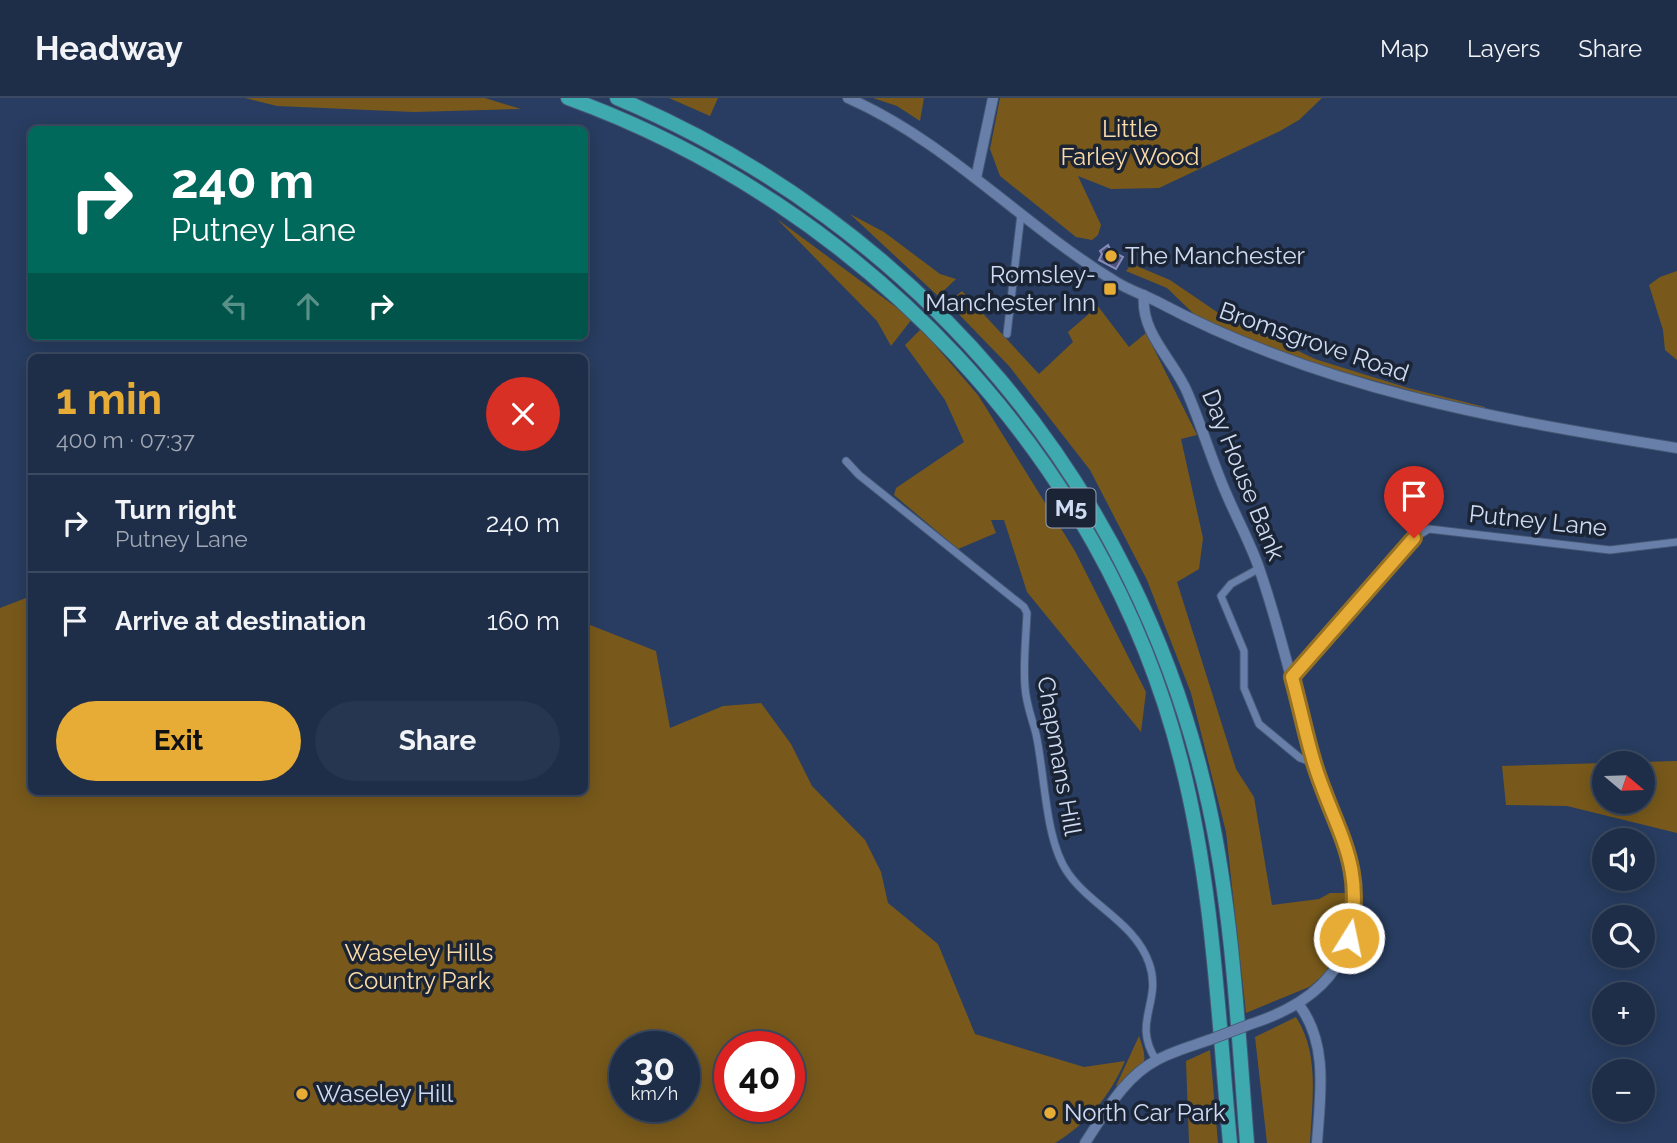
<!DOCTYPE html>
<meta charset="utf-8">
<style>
body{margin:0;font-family:Raleway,sans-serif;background:#263650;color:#f1f3f6;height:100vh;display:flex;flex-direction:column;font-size:26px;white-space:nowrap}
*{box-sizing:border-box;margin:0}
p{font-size:23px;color:#a1a8b4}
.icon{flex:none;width:38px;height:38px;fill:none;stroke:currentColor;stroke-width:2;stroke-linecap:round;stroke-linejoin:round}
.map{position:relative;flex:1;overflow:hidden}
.details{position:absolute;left:28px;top:256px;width:560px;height:441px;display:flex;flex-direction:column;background:#1e2e49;border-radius:10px;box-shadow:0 4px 18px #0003,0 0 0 2px #3c4a61}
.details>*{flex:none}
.hud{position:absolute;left:28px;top:28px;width:560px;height:214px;border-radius:10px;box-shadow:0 4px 18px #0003,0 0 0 2px #3c4a61;background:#00695c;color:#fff;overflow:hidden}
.needle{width:46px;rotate:109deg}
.controls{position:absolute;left:1592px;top:653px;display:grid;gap:14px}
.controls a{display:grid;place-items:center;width:63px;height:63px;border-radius:50%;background:#1e2e49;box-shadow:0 4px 18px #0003,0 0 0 2px #3c4a61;font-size:35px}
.speed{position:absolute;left:609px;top:933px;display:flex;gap:14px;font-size:35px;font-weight:700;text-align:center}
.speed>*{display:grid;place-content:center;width:91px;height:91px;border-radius:50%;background:#1e2e49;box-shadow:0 4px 18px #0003,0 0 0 2px #3c4a61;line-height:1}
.speed small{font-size:18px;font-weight:400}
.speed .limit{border:10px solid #d22;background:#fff;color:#111}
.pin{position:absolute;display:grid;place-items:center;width:60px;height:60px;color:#fff;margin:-72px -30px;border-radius:50% 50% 50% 0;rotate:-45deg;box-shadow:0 0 7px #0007}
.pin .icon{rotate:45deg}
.me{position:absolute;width:77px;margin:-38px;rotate:10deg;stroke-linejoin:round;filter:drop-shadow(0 0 5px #0008)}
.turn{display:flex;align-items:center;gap:24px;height:147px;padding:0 28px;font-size:32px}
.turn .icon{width:91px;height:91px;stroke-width:2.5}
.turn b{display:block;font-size:49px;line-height:60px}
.lanes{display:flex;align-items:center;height:66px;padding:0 28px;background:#0003;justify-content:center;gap:35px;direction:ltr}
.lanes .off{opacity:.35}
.round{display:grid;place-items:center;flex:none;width:74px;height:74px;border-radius:37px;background:#263650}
.headline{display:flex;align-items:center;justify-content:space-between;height:119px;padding:0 28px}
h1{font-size:42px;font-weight:700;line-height:52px;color:#e6ac36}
.button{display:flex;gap:14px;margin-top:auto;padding:14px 28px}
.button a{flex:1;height:80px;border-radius:42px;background:#e6ac36;color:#111;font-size:28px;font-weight:700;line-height:80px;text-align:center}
.button a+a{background:#263650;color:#f1f3f6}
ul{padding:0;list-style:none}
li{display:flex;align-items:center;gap:21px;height:98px;padding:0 28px;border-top:2px solid #3c4a61}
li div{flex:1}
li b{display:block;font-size:26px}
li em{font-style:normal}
header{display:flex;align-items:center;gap:42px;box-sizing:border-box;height:98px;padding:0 35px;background:#1e2e49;border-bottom:2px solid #3c4a61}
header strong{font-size:33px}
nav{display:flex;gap:38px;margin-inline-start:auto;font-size:24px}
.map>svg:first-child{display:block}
.green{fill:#78591b;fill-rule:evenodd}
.building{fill:#4f527c;stroke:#878bb9;stroke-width:2}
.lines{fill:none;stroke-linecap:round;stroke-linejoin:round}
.street-casing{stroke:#455775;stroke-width:9}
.secondary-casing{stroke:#455775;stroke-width:12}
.highway-casing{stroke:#455775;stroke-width:16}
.street{stroke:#6880a9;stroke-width:7}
.secondary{stroke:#6880a9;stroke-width:10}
.highway{stroke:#3ea9af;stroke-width:14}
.secondary-bridge-casing{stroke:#455775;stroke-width:12;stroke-linecap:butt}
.secondary-bridge{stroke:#6880a9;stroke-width:10}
.route-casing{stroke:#967023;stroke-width:18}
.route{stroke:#e6ac36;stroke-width:12}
.poi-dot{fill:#e6ac36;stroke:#1b2435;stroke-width:2.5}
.labels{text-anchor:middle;stroke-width:7;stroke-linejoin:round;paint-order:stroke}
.shield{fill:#1b2435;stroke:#98a4b9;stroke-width:2}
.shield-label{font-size:23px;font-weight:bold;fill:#cedbf2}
.park-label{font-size:24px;fill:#fadba7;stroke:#1b2435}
.poi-label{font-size:24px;fill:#cedbf2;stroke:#1b2435;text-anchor:start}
.street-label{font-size:24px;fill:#cedbf2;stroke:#1b2435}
</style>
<header>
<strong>Headway</strong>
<nav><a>Map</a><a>Layers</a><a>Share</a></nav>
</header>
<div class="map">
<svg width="1677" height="1045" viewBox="0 0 1677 1045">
<rect width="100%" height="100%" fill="#283d61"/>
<path class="green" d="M 245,0 L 485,0 L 521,11 L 414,14 L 277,8 Z
M 669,0 L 718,0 L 710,18 Z
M 873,0 L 924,0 L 920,23 L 897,8 Z
M 1000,0 L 1322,0 L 1299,22 L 1280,33 L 1159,90 L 1111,91 L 1078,78 L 1101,127 L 1098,137 L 1092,142 L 1076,139 L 1000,78 L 990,51 Z
M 850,116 L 884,134 L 940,176 L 956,181 L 938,198 Z
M 777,121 L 912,221 L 891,248 L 877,223 Z
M 1132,166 L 1170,182 L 1217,214 L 1315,261 L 1408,290 L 1485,309 L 1484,313 L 1300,262 L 1198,220 L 1167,190 L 1126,173 Z
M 1677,173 L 1677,262 L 1665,252 L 1663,232 L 1649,187 L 1660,179 Z
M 962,193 L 1039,276 L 1073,244 L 1068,234 L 1091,214 L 1090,208 L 1094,203 L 1129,249 L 1146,235 L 1197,337 L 1181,341 L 1203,440 L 1199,471 L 1177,484 L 1236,671 L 1254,699 L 1272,807 L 1319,801 L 1330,795 L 1347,795 L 1345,828 L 1326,875 L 1309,889 L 1246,915 L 1226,734 L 1191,595 L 1147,482 L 1090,372 L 1009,268 L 948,205 Z
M 921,231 L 978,297 L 1075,453 L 1146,594 L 1141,634 L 1027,494 L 1004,422 L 991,422 L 996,435 L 958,451 L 894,397 L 896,390 L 964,344 L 945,302 L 905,247 Z
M 31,498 L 32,693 L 584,693 L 585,525 L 656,553 L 670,630 L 723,608 L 761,605 L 791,646 L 812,688 L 865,742 L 881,774 L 888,805 L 938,846 L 975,936 L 1084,969 L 1125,963 C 1110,998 1088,1025 1055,1045 L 0,1045 L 0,510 ZM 625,948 L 684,948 L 684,1008 L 625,1008 ZM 730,948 L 789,948 L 789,1008 L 730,1008 Z
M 1677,663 L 1677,735 L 1567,708 L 1506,707 L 1502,668 ZM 1605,665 L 1643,665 L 1643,704 L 1605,704 Z
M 1296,919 C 1320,956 1312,1003 1310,1045 L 1267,1045 L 1255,939 Z
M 1139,938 C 1150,969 1144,966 1122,988 L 1116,988 Z
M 1210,952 L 1218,1045 L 1189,1045 L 1186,963 Z"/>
<path class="building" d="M 1108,147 L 1111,153 L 1123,159 L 1116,171 L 1099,162 L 1102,156 L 1100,153 Z"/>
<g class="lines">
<g class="street-casing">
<path id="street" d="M 1007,236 L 1021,116
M 846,363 L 859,377 L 1024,509 L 1027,515 C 1026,539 1023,565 1025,589 C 1026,606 1032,620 1036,636 C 1045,676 1045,743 1068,775 C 1091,808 1135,825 1149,865 C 1163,904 1131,923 1156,962
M 1260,470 L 1231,486 L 1221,498 L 1244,553 L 1244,590 L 1259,626 L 1300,660 L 1314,665
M 1292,579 L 1414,440 L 1429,431 L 1610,452 L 1677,444"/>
</g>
<g class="secondary-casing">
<path id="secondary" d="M 848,0 C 948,44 1021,126 1113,182 C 1126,191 1142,196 1156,203 C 1321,291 1495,321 1677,350
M 976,80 L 993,0
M 1144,197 C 1140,236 1175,263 1188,296 C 1202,329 1212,363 1226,395 C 1237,421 1251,446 1260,473 C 1282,537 1296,602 1314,667 C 1329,716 1359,760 1355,813 C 1349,876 1307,908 1251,926
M 1299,907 C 1329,946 1320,999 1317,1045
M 1085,1045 C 1105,1015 1124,979 1157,962 C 1173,953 1192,948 1209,942"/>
</g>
<g class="highway-casing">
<path id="highway" d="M 568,0 C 861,106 1104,358 1181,663 C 1213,788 1218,917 1230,1045
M 617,0 C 917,126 1140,388 1209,708 C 1233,818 1238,933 1247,1045"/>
</g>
<use href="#street" class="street"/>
<use href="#secondary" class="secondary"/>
<use href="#highway" class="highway"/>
<g class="secondary-bridge-casing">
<path id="secondary-bridge" d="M 1209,942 L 1251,926"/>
</g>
<use href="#secondary-bridge" class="secondary-bridge"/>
</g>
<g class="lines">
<g class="route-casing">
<path id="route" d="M 1349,840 C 1366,767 1336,734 1315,668 C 1306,639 1300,608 1292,579 L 1414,440"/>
</g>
<use href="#route" class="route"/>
</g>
<g class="poi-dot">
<circle cx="1111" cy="158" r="7"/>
<rect x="1103" y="184" width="14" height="14" rx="3.5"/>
<circle cx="302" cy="996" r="7"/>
<circle cx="1050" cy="1015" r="7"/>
</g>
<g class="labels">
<rect class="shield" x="1046.5" y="390.5" width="49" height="39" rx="5"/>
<g class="shield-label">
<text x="1071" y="418">M5</text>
</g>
<g class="park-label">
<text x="1130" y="39">Little<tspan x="1130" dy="28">Farley Wood</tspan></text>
<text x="419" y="863">Waseley Hills<tspan x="419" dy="28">Country Park</tspan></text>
</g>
<g class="poi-label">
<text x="1125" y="166">The Manchester</text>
<text x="1096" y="185" text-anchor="end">Romsley-<tspan x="1096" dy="28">Manchester Inn</tspan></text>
<text x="316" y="1004">Waseley Hill</text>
<text x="1064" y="1023">North Car Park</text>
</g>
<g class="street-label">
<text transform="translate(1314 244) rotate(19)" y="8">Bromsgrove Road</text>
<text transform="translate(1243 377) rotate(68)" y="8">Day House Bank</text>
<text transform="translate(1538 423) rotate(6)" y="8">Putney Lane</text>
<text transform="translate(1059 658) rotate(80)" y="8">Chapmans Hill</text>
</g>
</g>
</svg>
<div class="controls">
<a><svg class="needle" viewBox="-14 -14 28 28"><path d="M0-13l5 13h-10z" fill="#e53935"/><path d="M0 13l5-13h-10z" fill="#a1a8b4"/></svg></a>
<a><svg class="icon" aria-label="sound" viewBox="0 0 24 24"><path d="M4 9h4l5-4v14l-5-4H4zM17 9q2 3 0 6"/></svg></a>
<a><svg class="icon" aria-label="search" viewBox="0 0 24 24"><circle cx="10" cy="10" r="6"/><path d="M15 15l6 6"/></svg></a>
<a>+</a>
<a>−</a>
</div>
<div class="speed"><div>30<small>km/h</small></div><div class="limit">40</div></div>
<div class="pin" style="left:1414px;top:440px;background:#d93025"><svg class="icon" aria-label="arrive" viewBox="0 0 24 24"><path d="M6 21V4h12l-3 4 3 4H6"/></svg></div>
<svg class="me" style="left:1349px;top:840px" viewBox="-20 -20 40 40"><circle r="17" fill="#e6ac36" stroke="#fff" stroke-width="3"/><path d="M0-11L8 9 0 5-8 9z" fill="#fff"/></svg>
<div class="hud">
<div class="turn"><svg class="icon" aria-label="right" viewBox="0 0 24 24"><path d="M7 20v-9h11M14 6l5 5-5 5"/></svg><div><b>240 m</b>Putney Lane</div></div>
<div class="lanes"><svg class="icon off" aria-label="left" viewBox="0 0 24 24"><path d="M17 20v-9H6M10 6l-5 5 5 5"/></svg><svg class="icon off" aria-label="ahead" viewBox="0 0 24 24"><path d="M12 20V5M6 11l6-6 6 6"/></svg><svg class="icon" aria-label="right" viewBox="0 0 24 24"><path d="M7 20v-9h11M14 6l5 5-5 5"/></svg></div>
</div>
<section class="details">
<div class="headline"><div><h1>1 min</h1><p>400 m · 07:37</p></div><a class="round" style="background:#d93025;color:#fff"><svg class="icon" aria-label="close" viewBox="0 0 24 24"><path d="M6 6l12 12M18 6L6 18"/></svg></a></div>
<ul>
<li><svg class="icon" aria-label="right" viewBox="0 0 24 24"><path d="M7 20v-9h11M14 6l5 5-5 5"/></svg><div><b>Turn right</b><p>Putney Lane</p></div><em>240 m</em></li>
<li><svg class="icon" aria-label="arrive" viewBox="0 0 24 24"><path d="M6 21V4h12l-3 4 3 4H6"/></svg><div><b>Arrive at destination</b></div><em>160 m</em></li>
</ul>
<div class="button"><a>Exit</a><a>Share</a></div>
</section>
</div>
